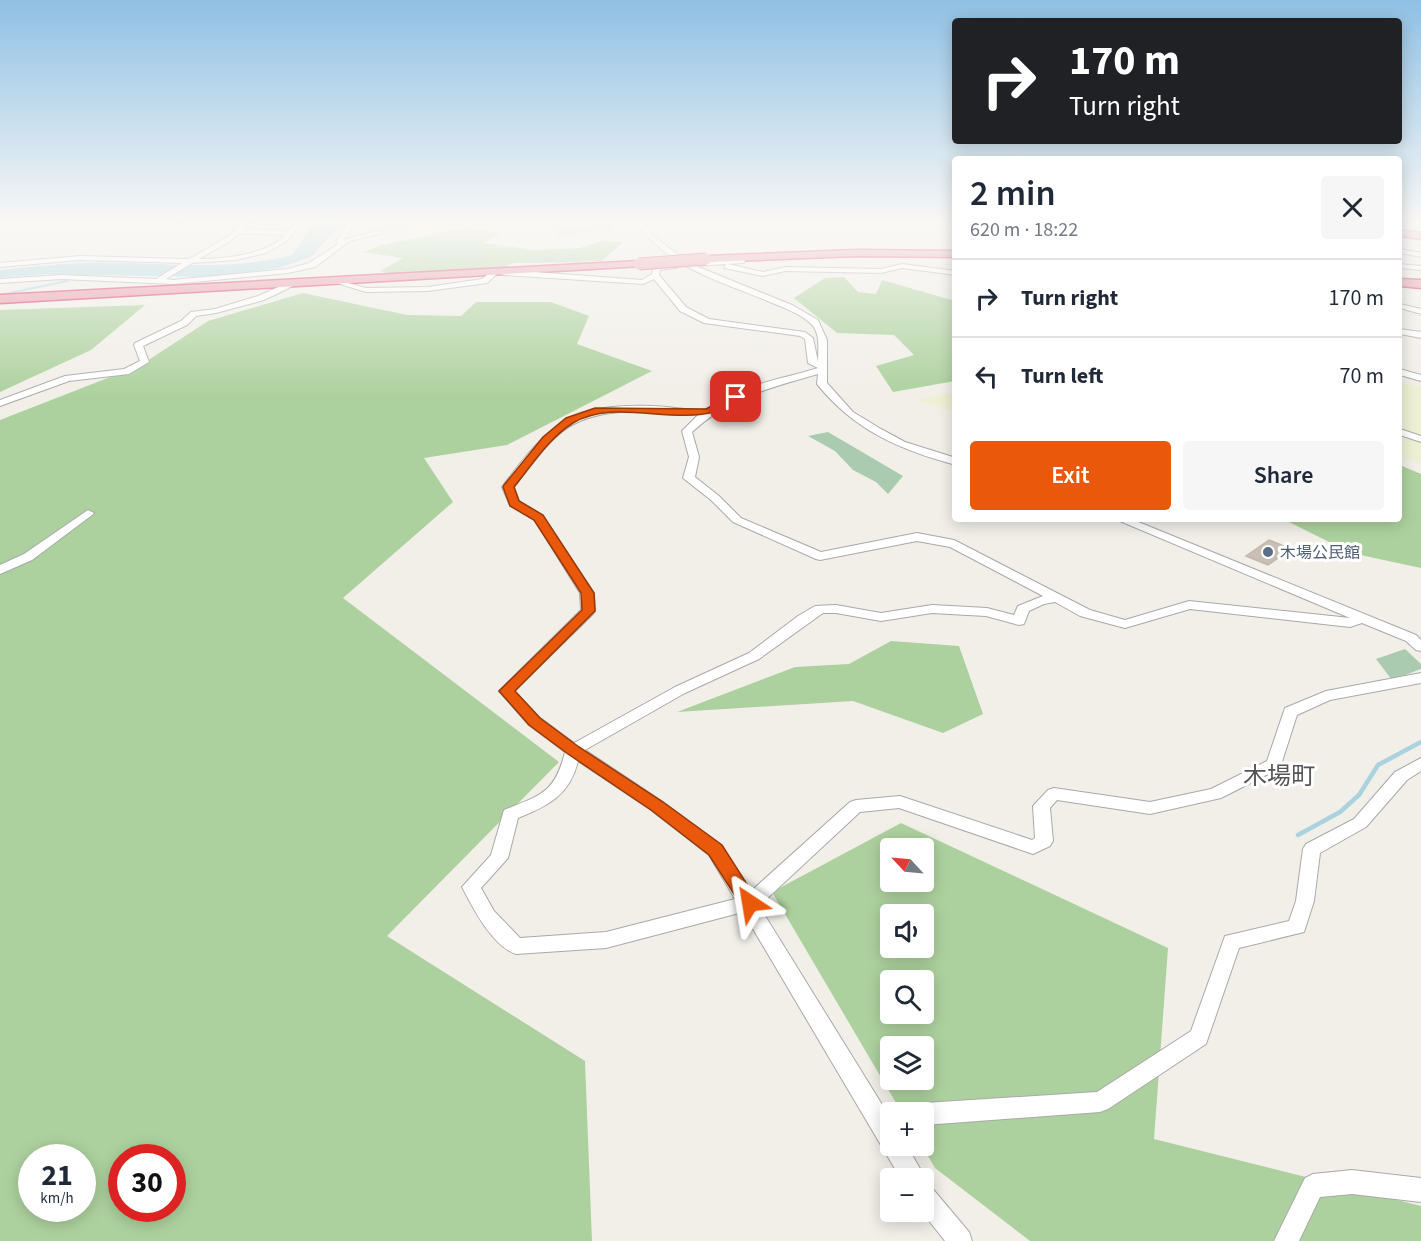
<!DOCTYPE html>
<meta charset="utf-8">
<style>
body{margin:0;font-family:"Source Sans 3","Noto Sans JP",sans-serif;background:#f6f6f7;color:#1f2937;height:100vh;display:flex;flex-direction:column;font-size:22px;white-space:nowrap}
*{box-sizing:border-box;margin:0}
p{font-size:20px;color:#747a83}
.icon{flex:none;width:33px;height:33px;fill:none;stroke:currentColor;stroke-width:2;stroke-linecap:round;stroke-linejoin:round}
.map{position:relative;flex:1;overflow:hidden}
.details{position:absolute;left:952px;top:156px;width:450px;height:366px;display:flex;flex-direction:column;background:#fff;border-radius:6px;box-shadow:0 3px 15px #0003}
.details>*{flex:none}
.guide{position:absolute;left:952px;top:18px;width:450px;height:126px;border-radius:6px;box-shadow:0 3px 15px #0003;background:#202124;color:#fff;overflow:hidden}
.needle{width:39px;rotate:296deg}
.controls{position:absolute;left:880px;top:838px;display:grid;gap:12px}
.controls a{display:grid;place-items:center;width:54px;height:54px;border-radius:6px;background:#fff;box-shadow:0 3px 15px #0003;font-size:30px}
.speed{position:absolute;left:18px;top:1144px;display:flex;gap:12px;font-size:30px;font-weight:700;text-align:center}
.speed>*{display:grid;place-content:center;width:78px;height:78px;border-radius:50%;background:#fff;box-shadow:0 3px 15px #0003;line-height:1}
.speed small{font-size:15px;font-weight:400}
.speed .limit{border:9px solid #d22;background:#fff;color:#111}
.pin{position:absolute;display:grid;place-items:center;width:51px;height:51px;color:#fff;margin:-26px;border-radius:12px;box-shadow:0 3px 9px #0006}
.me{position:absolute;width:66px;margin:-33px;rotate:327deg;stroke-linejoin:round;filter:drop-shadow(0 0 4px #0008)}
.turn{display:flex;align-items:center;gap:21px;height:126px;padding:0 18px;font-size:27px}
.turn .icon{width:78px;height:78px;stroke-width:2.5}
.turn b{display:block;font-size:42px;line-height:51px}
.round{display:grid;place-items:center;flex:none;width:63px;height:63px;border-radius:6px;background:#f6f6f7}
.overview{display:flex;align-items:center;justify-content:space-between;height:102px;padding:0 18px}
h1{font-size:36px;font-weight:600;line-height:45px}
.cta{display:flex;gap:12px;margin-top:auto;padding:12px 18px}
.cta a{flex:1;height:69px;border-radius:6px;background:#ea580c;color:#fff;font-size:24px;font-weight:600;line-height:69px;text-align:center}
.cta a+a{background:#f6f6f7;color:#1f2937}
ul{padding:0;list-style:none}
li{display:flex;align-items:center;gap:18px;height:78px;padding:0 18px;border-top:2px solid #e0e1e3}
li div{flex:1}
li b{display:block;font-size:22px}
li em{font-style:normal}
.map>svg:first-child{display:block}
.religious{fill:#d0d0d0}
.farmland{fill:#eef0d5}
.forest{fill:#add19e;fill-rule:evenodd}
.cemetery{fill:#aacbaf}
.water{fill:#aad3df}
.lines{fill:none;stroke-linecap:round;stroke-linejoin:round}
.stream-far1{stroke:#aad3df;stroke-width:2}
.stream{stroke:#aad3df;stroke-width:4.5}
.building{fill:#c7bfb8;stroke:#c4b6ab;stroke-width:1.5}
.minor-casing{stroke:#a9a9a9;stroke-width:2}
.highway-casing{stroke:#dc2a67;stroke-width:3}
.minor{fill:#fff;fill-rule:evenodd}
.highway{fill:#e892a2;fill-rule:evenodd}
.highway-bridge-casing{stroke:#dc2a67;stroke-width:13;stroke-linecap:butt}
.highway-bridge{stroke:#e892a2;stroke-width:11}
.route{fill:#ea580c;stroke:#983908;stroke-width:1.5}
.service-dot{fill:#5c6f8a;stroke:#fff;stroke-width:2}
.labels{text-anchor:middle;stroke-width:6;stroke-linejoin:round;paint-order:stroke}
.service-label{font-size:16px;fill:#4e5e75;stroke:#fff;text-anchor:start}
.near-quarter-label{font-size:24px;fill:#555;stroke:#fff}
</style>
<div class="map">
<svg width="1421" height="1241" viewBox="0 0 1421 1241">
<rect width="100%" height="100%" fill="#f2efe9"/>
<path class="religious" d="M 611,224 L 614,230 L 577,232 L 577,236 L 559,237 L 557,227 Z"/>
<path class="farmland" d="M 1408,383 L 1421,387 L 1421,464 L 1400,456 L 1400,385 Z
M 955,392 L 955,412 L 916,400 Z"/>
<path class="forest" d="M 466,228 L 500,233 L 483,243 L 534,250 L 580,248 L 602,241 L 623,242 L 602,261 L 514,263 L 499,269 L 391,274 L 380,271 L 403,258 L 363,252 L 382,245 Z
M 844,277 L 858,292 L 876,294 L 882,280 L 955,301 L 955,381 L 893,392 L 876,366 L 914,355 L 894,335 L 837,333 L 794,298 L 825,278 Z
M 303,293 L 407,315 L 461,316 L 476,302 L 551,302 L 589,316 L 577,344 L 652,371 L 507,445 L 424,458 L 453,502 L 343,598 L 559,762 L 387,936 L 585,1061 L 592,1241 L 0,1241 L 0,420 L 141,365 L 208,321 ZM 32,1158 L 82,1158 L 82,1209 L 32,1209 ZM 122,1158 L 172,1158 L 172,1209 L 122,1209 Z
M 145,305 L 91,350 L 0,392 L 0,310 Z
M 1400,465 L 1421,474 L 1421,568 L 1351,553 L 1283,519 L 1400,519 Z
M 891,641 L 959,646 L 983,714 L 943,733 L 853,701 L 677,712 L 795,667 L 849,664 Z
M 901,823 L 1168,948 L 1154,1139 L 1421,1206 L 1421,1241 L 1030,1241 L 935,1168 L 922,1146 L 924,1146 L 924,1113 L 902,1113 L 772,892 ZM 891,849 L 924,849 L 924,882 L 891,882 ZM 891,915 L 924,915 L 924,948 L 891,948 ZM 891,981 L 924,981 L 924,1014 L 891,1014 ZM 891,1047 L 924,1047 L 924,1080 L 891,1080 Z"/>
<path class="cemetery" d="M 453,244 L 485,251 L 484,262 L 422,261 Z
M 566,251 L 583,262 L 525,263 L 531,257 Z
M 828,432 L 903,476 L 888,494 L 876,482 L 853,470 L 835,451 L 808,436 Z
M 1405,649 L 1421,664 L 1421,669 L 1392,680 L 1376,659 Z"/>
<path class="water" d="M 315,222 L 343,222 L 311,257 L 279,268 L 257,271 L 204,277 L 46,274 L 0,278 L 0,270 C 35,267 70,262 105,263 C 167,263 232,271 292,255 Z"/>
<g class="lines">
<path class="stream-far1" d="M 0,295 L 67,281"/>
<path class="stream" d="M 1298,835 L 1340,812 L 1359,795 L 1378,765 L 1421,742"/>
</g>
<path class="building" d="M 1269,540 L 1291,549 L 1268,565 L 1246,556 Z"/>
<g class="lines">
<g class="minor-casing">
<path id="minor" d="M 170,222 L 259,222 L 246,224 L 244,229 L 288,231 L 295,222 L 301,222 L 287,241 L 266,253 L 236,260 L 192,263 L 166,279 L 173,280 L 288,269 L 309,263 L 338,244 L 336,241 L 350,222 L 357,222 L 343,240 L 414,222 L 426,222 L 350,241 L 315,267 L 288,273 L 173,284 L 61,279 L 0,283 L 0,279 L 61,275 L 156,279 L 182,263 L 80,260 L 0,267 L 0,263 L 80,256 L 189,259 L 229,236 L 240,225 L 215,226 ZM 240,233 L 285,235 C 268,255 223,259 199,259 L 229,242 Z
M 637,222 L 643,222 L 650,233 L 690,264 L 738,259 L 743,255 L 747,257 L 744,263 L 728,264 L 763,272 L 785,267 L 881,269 L 902,264 L 956,271 L 956,275 L 902,268 L 881,273 L 785,271 L 763,276 L 724,268 L 726,264 L 696,266 L 792,305 L 818,320 L 827,340 L 827,383 L 853,412 L 881,429 L 905,442 L 956,458 L 956,465 C 900,450 854,430 817,384 L 818,374 C 770,388 730,397 692,432 L 699,457 L 695,477 L 719,496 L 741,518 L 821,552 L 917,533 L 954,540 L 1090,610 L 1125,620 L 1189,601 L 1350,618 L 1115,519 L 1131,519 L 1416,635 L 1421,640 L 1421,651 L 1416,650 L 1406,641 L 1362,623 L 1350,627 L 1190,609 L 1125,628 L 1080,616 L 1055,602 L 1044,604 L 1029,611 L 1024,624 L 1019,625 L 986,616 L 932,613 L 881,621 L 836,613 L 823,613 L 759,659 L 685,693 L 585,750 L 663,802 L 721,845 L 750,892 L 850,802 L 856,800 L 900,796 L 1032,840 L 1035,838 L 1033,806 L 1048,790 L 1054,788 L 1150,802 L 1211,789 L 1267,761 L 1285,708 L 1326,691 L 1421,673 L 1421,683 L 1330,700 L 1297,715 L 1280,768 L 1221,798 L 1150,814 L 1057,800 L 1050,808 L 1053,841 L 1050,846 L 1033,854 L 899,808 L 860,812 L 759,906 L 891,1119 L 891,1146 L 907,1146 L 926,1179 L 924,1183 L 924,1179 L 901,1179 L 743,912 L 606,948 L 516,954 C 492,946 473,908 462,887 L 491,855 L 504,810 C 541,795 555,793 565,752 L 529,725 L 499,691 L 581,610 L 580,593 L 534,519 L 510,505 L 502,487 C 549,424 571,403 653,406 C 667,406 694,412 707,409 C 720,405 731,395 743,390 C 767,380 794,376 818,368 L 808,363 L 805,339 L 800,336 L 704,323 L 680,311 L 654,279 L 643,284 L 504,275 L 498,273 L 487,283 L 428,291 L 366,292 L 330,281 L 334,279 L 366,288 L 428,287 L 482,279 L 495,269 L 642,280 L 652,274 L 654,266 L 674,264 L 678,266 L 677,268 L 660,270 L 659,275 L 686,307 L 709,319 L 805,332 L 813,338 L 818,362 C 818,349 821,332 810,323 C 798,312 779,306 765,300 C 719,281 665,266 637,222 ZM 638,411 L 699,414 L 682,431 L 689,457 L 683,478 L 711,500 L 733,522 L 816,559 L 820,560 L 917,541 L 950,547 L 1043,596 L 1018,606 L 1014,615 L 987,608 L 932,605 L 881,613 L 836,605 L 815,606 L 798,616 L 749,653 L 675,687 L 574,743 L 539,717 L 514,691 L 593,614 L 595,611 L 594,593 L 542,515 L 519,501 L 514,487 C 555,434 566,413 638,411 ZM 578,761 L 651,810 L 709,855 L 735,899 L 606,932 L 520,938 L 494,911 L 481,888 L 508,858 L 518,818 C 548,806 570,795 578,761 Z
M 1400,249 L 1421,253 L 1421,257 L 1400,253 Z
M 1400,264 L 1421,266 L 1421,270 L 1400,268 Z
M 292,281 L 299,283 L 264,300 L 216,313 L 196,316 L 187,325 L 143,346 L 149,362 L 129,374 L 69,381 L 0,406 L 0,400 L 65,376 L 124,369 L 140,361 L 134,345 L 135,343 L 181,321 L 191,312 L 215,309 L 258,296 Z
M 1400,304 L 1421,309 L 1421,314 L 1400,308 Z
M 1400,329 L 1421,332 L 1421,338 L 1400,334 Z
M 1400,369 L 1421,375 L 1421,381 L 1400,375 Z
M 1400,429 L 1421,436 L 1421,442 L 1400,435 Z
M 88,510 L 94,513 L 92,515 L 32,560 L 0,574 L 0,565 L 24,554 Z
M 1421,758 L 1421,771 L 1407,780 L 1366,827 L 1320,853 L 1314,901 L 1304,932 L 1239,948 L 1206,1044 L 1108,1109 L 1100,1112 L 924,1125 L 924,1113 L 913,1113 L 916,1106 L 924,1103 L 1097,1092 L 1191,1031 L 1225,936 L 1289,921 L 1296,901 L 1303,849 L 1306,844 L 1354,819 L 1395,772 Z
M 1352,1170 L 1421,1178 L 1421,1202 L 1352,1194 L 1320,1197 L 1299,1241 L 1274,1241 L 1305,1178 L 1313,1174 Z
M 924,1184 L 932,1188 L 969,1232 L 972,1241 L 945,1241 L 922,1212 L 924,1212 Z"/>
</g>
<g class="highway-casing">
<path id="highway" d="M 1400,230 L 1421,233 L 1421,239 L 1400,236 Z
M 856,250 L 956,251 L 956,257 L 856,256 L 706,262 L 700,259 L 706,256 Z
M 639,261 L 643,262 L 643,266 L 0,303 L 0,295 Z
M 1400,279 L 1421,280 L 1421,288 L 1400,286 Z"/>
</g>
<use href="#minor" class="minor"/>
<use href="#highway" class="highway"/>
<g class="highway-bridge-casing">
<path id="highway-bridge" d="M 639,264 L 706,259"/>
</g>
<use href="#highway-bridge" class="highway-bridge"/>
</g>
<linearGradient id="sky" x2="0" y2="1"><stop stop-color="#8fc0e4"/><stop offset="0.56" stop-color="#f9f8f5"/><stop offset="1" stop-color="#f9f8f5" stop-opacity="0"/></linearGradient>
<rect width="1421" height="396" fill="url(#sky)"/>
<path class="route" d="M 733,395 L 741,397 C 697,438 622,393 573,423 C 549,438 531,466 514,487 L 519,501 L 543,515 L 594,593 L 595,611 L 515,691 L 540,718 L 579,747 L 663,802 L 722,845 L 759,903 L 756,908 L 750,910 L 743,908 L 709,855 L 651,810 L 568,754 L 529,725 L 499,691 L 582,610 L 581,593 L 565,568 L 534,520 L 510,506 L 503,487 L 504,485 L 543,437 L 566,418 L 595,408 L 706,409 Z"/>
<circle class="service-dot" cx="1268" cy="552" r="6"/>
<g class="labels">
<g class="service-label">
<text x="1280" y="558">木場公民館</text>
</g>
<g class="near-quarter-label">
<text x="1279" y="784">木場町</text>
</g>
</g>
</svg>
<div class="controls">
<a><svg class="needle" viewBox="-14 -14 28 28"><path d="M0-13l5 13h-10z" fill="#e53935"/><path d="M0 13l5-13h-10z" fill="#747a83"/></svg></a>
<a><svg class="icon" aria-label="sound" viewBox="0 0 24 24"><path d="M4 9h4l5-4v14l-5-4H4zM17 9q2 3 0 6"/></svg></a>
<a><svg class="icon" aria-label="search" viewBox="0 0 24 24"><circle cx="10" cy="10" r="6"/><path d="M15 15l6 6"/></svg></a>
<a><svg class="icon" aria-label="layers" viewBox="0 0 24 24"><path d="M12 4l9 5-9 5-9-5zM3 14l9 5 9-5"/></svg></a>
<a>+</a>
<a>−</a>
</div>
<div class="speed"><div>21<small>km/h</small></div><div class="limit">30</div></div>
<div class="pin" style="left:736px;top:397px;background:#d93025"><svg class="icon" aria-label="arrive" viewBox="0 0 24 24"><path d="M6 21V4h12l-3 4 3 4H6"/></svg></div>
<svg class="me" style="left:750px;top:903px" viewBox="-20 -20 40 40"><path d="M0-17L14 15 0 8-14 15z" fill="#ea580c" stroke="#fff" stroke-width="4"/></svg>
<div class="guide">
<div class="turn"><svg class="icon" aria-label="right" viewBox="0 0 24 24"><path d="M7 20v-9h11M14 6l5 5-5 5"/></svg><div><b>170 m</b>Turn right</div></div>
</div>
<section class="details">
<div class="overview"><div><h1>2 min</h1><p>620 m · 18:22</p></div><a class="round"><svg class="icon" aria-label="close" viewBox="0 0 24 24"><path d="M6 6l12 12M18 6L6 18"/></svg></a></div>
<ul>
<li><svg class="icon" aria-label="right" viewBox="0 0 24 24"><path d="M7 20v-9h11M14 6l5 5-5 5"/></svg><div><b>Turn right</b></div><em>170 m</em></li>
<li><svg class="icon" aria-label="left" viewBox="0 0 24 24"><path d="M17 20v-9H6M10 6l-5 5 5 5"/></svg><div><b>Turn left</b></div><em>70 m</em></li>
</ul>
<div class="cta"><a>Exit</a><a>Share</a></div>
</section>
</div>
